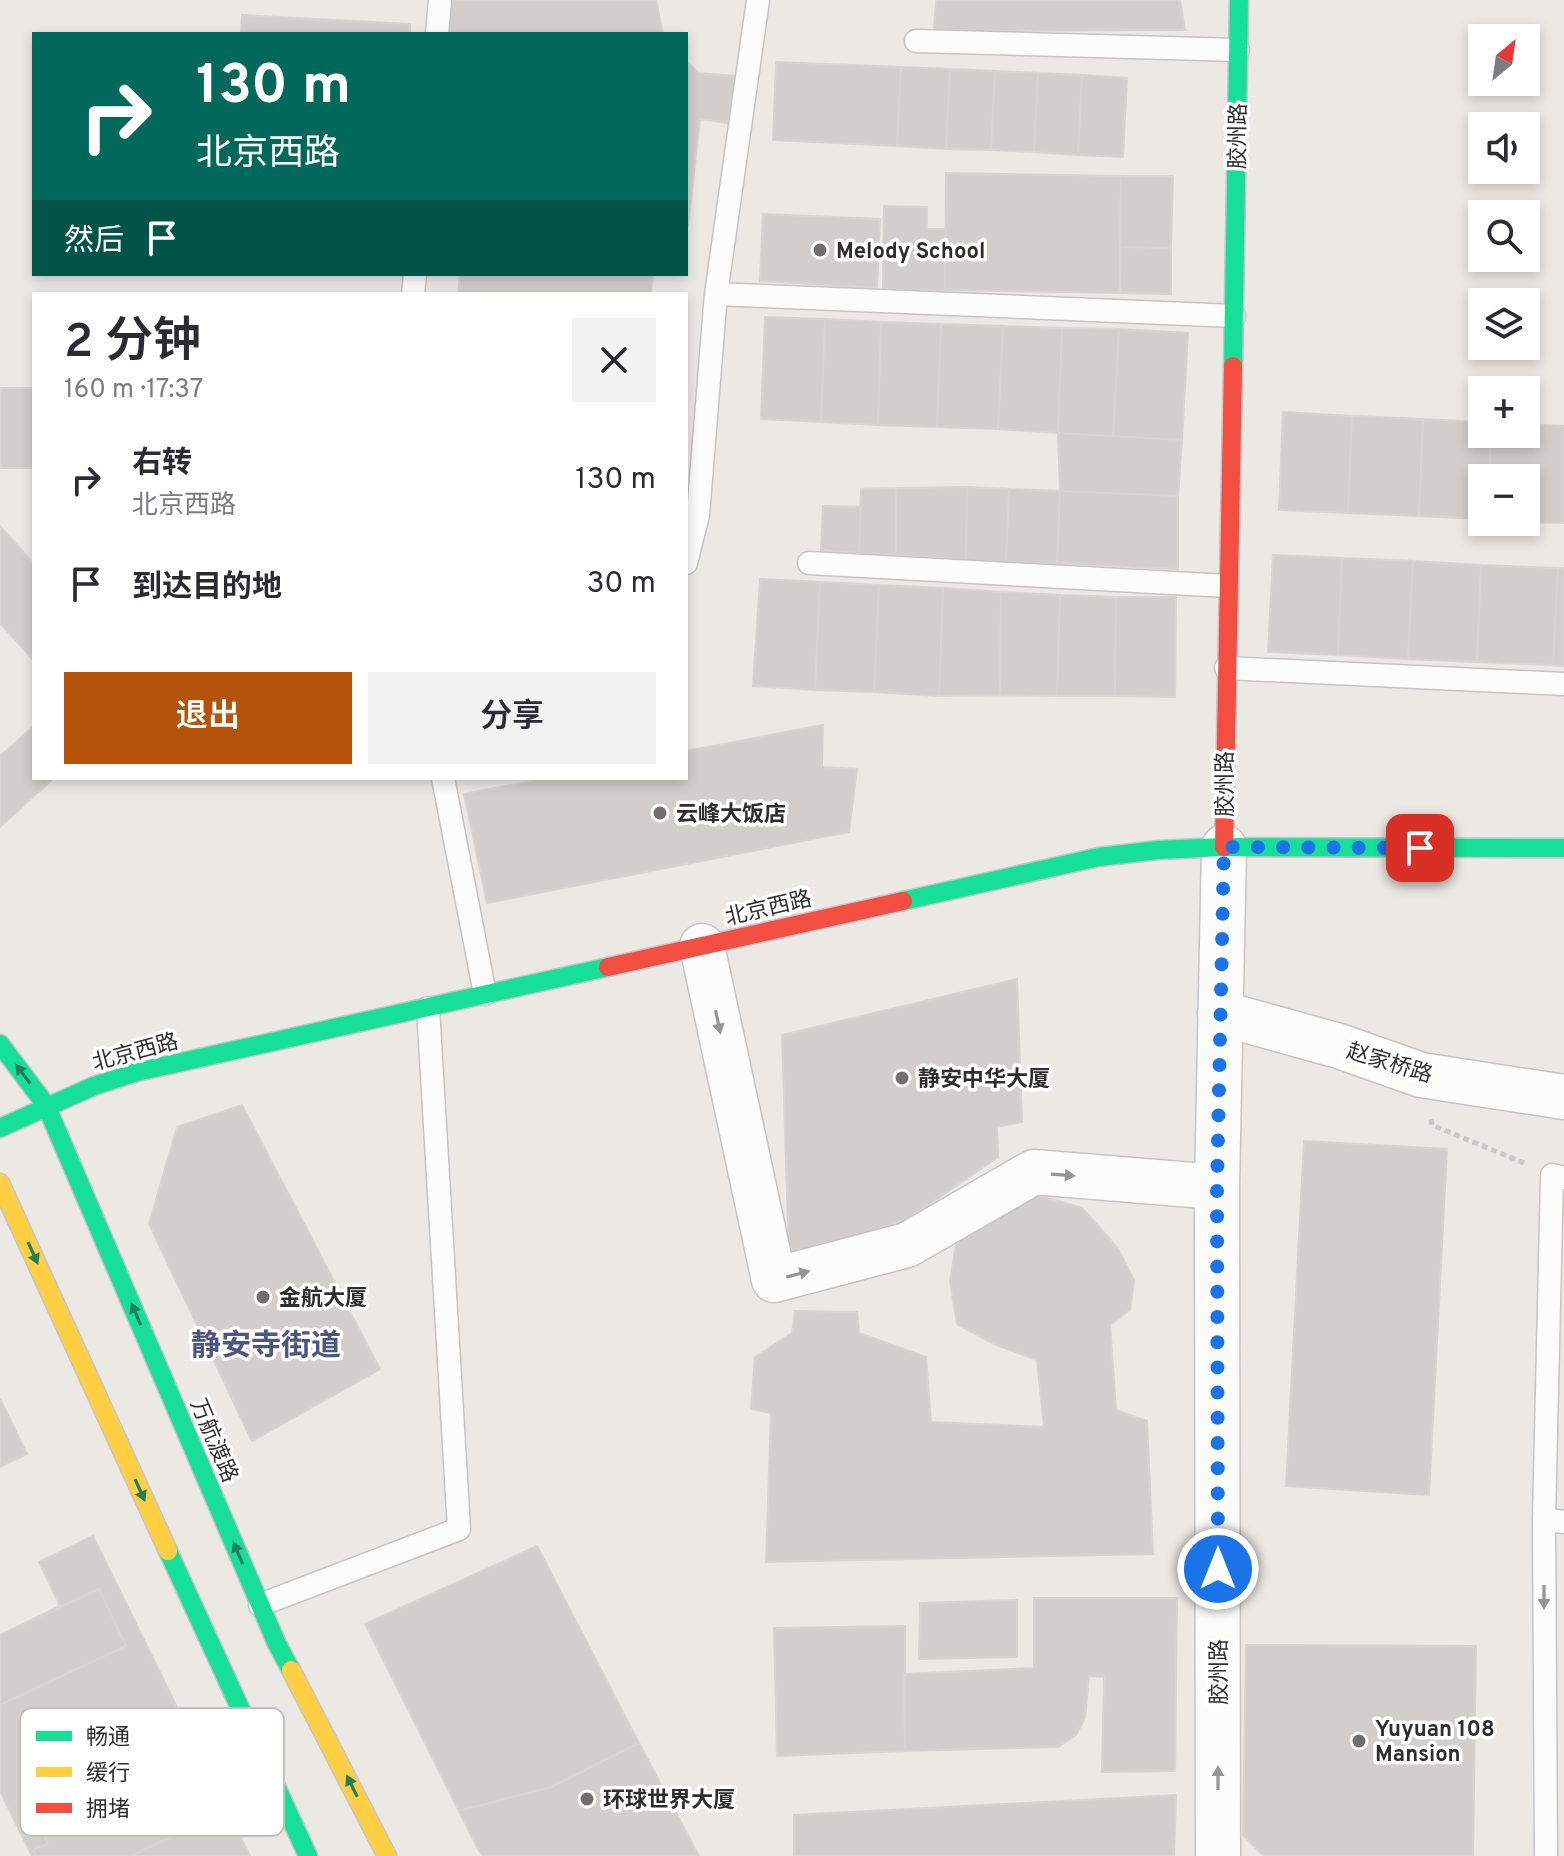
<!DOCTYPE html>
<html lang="zh">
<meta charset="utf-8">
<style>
body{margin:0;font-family:Overpass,"Noto Sans SC",sans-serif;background:#f2f2f3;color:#2b2b33;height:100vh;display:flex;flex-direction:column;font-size:30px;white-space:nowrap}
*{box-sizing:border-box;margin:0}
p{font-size:26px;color:#7c7c81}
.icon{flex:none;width:44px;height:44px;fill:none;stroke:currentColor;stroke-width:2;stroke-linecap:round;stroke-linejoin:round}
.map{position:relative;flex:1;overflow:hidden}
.details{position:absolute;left:32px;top:292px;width:656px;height:488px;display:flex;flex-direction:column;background:#fff;border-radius:0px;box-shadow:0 4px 12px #0003}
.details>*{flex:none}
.top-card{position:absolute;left:32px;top:32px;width:656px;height:244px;border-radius:0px;box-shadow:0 4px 12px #0003;background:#00695c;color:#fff;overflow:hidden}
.needle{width:52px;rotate:29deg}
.fabs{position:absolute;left:1468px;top:24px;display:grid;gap:16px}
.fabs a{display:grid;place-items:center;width:72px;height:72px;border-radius:0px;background:#fff;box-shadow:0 4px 12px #0003;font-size:40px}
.pin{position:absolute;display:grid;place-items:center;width:68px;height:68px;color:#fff;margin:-34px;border-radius:16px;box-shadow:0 4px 12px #0006}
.me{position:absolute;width:88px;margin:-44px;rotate:0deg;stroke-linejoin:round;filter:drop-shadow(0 0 6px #0008)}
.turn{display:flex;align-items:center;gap:28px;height:168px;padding:0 32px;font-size:36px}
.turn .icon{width:104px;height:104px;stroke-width:2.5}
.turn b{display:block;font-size:56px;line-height:68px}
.then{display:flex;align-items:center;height:76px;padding:0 32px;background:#0003;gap:16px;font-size:30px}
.round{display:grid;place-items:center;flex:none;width:84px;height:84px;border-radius:0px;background:#f2f2f3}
.overview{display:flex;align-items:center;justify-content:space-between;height:136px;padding:0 32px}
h1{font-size:48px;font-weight:600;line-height:60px}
.button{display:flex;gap:16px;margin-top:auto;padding:16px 32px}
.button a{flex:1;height:92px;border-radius:0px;background:#b45309;color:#fff;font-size:32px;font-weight:600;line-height:92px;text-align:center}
.button a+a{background:#f2f2f3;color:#2b2b33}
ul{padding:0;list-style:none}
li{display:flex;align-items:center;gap:24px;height:104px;padding:0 32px}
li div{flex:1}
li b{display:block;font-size:30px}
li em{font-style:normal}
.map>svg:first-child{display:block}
.building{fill:#d1cecb;stroke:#d7d4d0;stroke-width:2}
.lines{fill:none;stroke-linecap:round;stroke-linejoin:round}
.lane-casing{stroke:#c5c4c5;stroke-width:25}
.street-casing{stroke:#c5c4c5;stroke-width:47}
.fast-casing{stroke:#c5c4c5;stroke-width:21}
.slow-casing{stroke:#c5c4c5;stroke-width:21}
.jam-casing{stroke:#c5c4c5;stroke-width:21}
.path{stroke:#c9c9c8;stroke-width:5;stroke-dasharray:6 4;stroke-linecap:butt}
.lane{stroke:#fcfcfb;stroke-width:22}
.street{stroke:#fcfcfb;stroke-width:44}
.fast{stroke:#16e098;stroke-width:18}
.slow{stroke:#ffcf43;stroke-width:18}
.jam{stroke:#f24e42;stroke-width:18}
.oneway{fill:#959594}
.oneway2{fill:#237e5e}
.route{stroke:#1a73e8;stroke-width:14;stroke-dasharray:0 25.2}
.poi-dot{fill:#706f6e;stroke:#fff;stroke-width:3}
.labels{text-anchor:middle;stroke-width:7;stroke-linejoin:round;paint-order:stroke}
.street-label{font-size:22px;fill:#2e2e2e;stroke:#fff}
.poi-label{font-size:22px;font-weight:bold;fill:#2e2e2e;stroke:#fff;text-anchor:start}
.district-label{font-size:30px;font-weight:bold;fill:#4d5680;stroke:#fff}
.key{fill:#fff;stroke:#c0c0c0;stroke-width:2}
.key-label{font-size:22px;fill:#2e2e2e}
</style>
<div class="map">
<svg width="1564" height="1856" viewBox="0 0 1564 1856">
<rect width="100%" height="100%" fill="#ece8e4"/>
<path class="building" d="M 450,0 L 656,0 L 663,34 L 447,34 Z
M 936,0 L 1180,0 L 1185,30 L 934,31 Z
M 242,15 L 410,24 L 410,34 L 241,34 Z
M 686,61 L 699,73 L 735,76 L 729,123 L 700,119 L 688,227 Z
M 776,62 L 901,67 L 897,146 L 773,140 Z
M 901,67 L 950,69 L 946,149 L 897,146 Z
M 950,69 L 995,71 L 991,150 L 946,149 Z
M 995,71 L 1038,73 L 1034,152 L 991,150 Z
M 1038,73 L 1082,75 L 1078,155 L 1034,152 Z
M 1082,75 L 1127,78 L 1123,157 L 1078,155 Z
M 946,173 L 1121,176 L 1120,293 L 945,290 Z
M 1121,176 L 1173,176 L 1171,248 L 1120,247 Z
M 884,206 L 927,207 L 927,229 L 945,229 L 945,290 L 883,289 Z
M 763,214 L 880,219 L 877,288 L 760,281 Z
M 1120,247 L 1171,248 L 1171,294 L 1120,293 Z
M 460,274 L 653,274 L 651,294 L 458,294 Z
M 765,317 L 825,319 L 821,422 L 761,419 Z
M 825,319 L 881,322 L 878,425 L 821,422 Z
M 881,322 L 941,324 L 937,427 L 878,425 Z
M 941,324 L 1003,326 L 998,429 L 937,427 Z
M 1003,326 L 1062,328 L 1058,433 L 998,429 Z
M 1062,328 L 1119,329 L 1113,436 L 1058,433 Z
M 1119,329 L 1188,333 L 1182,440 L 1113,436 Z
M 0,388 L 34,388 L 34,468 L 0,468 Z
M 1283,412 L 1352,416 L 1348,513 L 1279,510 Z
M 1352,416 L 1423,419 L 1419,516 L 1348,513 Z
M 1423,419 L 1482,422 L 1482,434 L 1491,434 L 1489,478 L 1482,478 L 1482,519 L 1419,516 Z
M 1526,424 L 1564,426 L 1564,523 L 1526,522 L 1526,478 L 1489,478 L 1491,434 L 1526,434 Z
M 1058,433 L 1182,440 L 1178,496 L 1060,491 Z
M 967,487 L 1009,489 L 1006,562 L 966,560 Z
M 967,487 L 966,560 L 896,554 L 896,488 Z
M 896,488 L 896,554 L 859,553 L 861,489 Z
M 1009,489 L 1060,491 L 1057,563 L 1006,562 Z
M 1060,491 L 1178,496 L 1178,569 L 1057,563 Z
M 823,506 L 861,507 L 859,553 L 821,550 Z
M 0,526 L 34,564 L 34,661 L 0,623 Z
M 1273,555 L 1342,558 L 1338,655 L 1268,652 Z
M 1342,558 L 1413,561 L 1408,659 L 1338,655 Z
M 1413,561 L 1481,565 L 1477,662 L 1408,659 Z
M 1481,565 L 1558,568 L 1553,665 L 1477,662 Z
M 1558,568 L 1564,568 L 1564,666 L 1553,665 Z
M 760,579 L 820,582 L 815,690 L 753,686 Z
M 820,582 L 879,585 L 874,692 L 815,690 Z
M 879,585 L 943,588 L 939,696 L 874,692 Z
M 943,588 L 1001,592 L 1000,695 L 939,696 Z
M 1001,592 L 1060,595 L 1057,696 L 1000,695 Z
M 1060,595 L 1116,597 L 1115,696 L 1057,696 Z
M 1116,597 L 1176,597 L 1175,697 L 1115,696 Z
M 823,725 L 822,767 L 857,769 L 849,832 L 487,903 L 464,794 L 547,778 L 686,778 L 686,751 Z
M 34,726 L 34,778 L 54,778 L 0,827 L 0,756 Z
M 1017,979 L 1022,1122 L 997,1127 L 998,1157 L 906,1220 L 789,1257 L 782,1035 Z
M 242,1105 L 380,1369 L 252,1441 L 149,1224 L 177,1127 Z
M 1304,1141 L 1447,1149 L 1429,1495 L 1286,1486 Z
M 1034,1194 L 1082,1208 L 1117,1247 L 1134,1280 L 1130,1310 L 1110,1325 L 1116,1410 L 1147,1421 L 1153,1554 L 766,1562 L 771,1413 L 751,1409 L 755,1357 L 792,1333 L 795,1311 L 857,1312 L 859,1333 L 926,1357 L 931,1422 L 1044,1427 L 1037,1360 L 994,1344 L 957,1324 L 950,1281 L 958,1232 Z
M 0,1399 L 27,1454 L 0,1467 Z
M 93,1536 L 250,1856 L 32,1856 L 0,1791 L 0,1635 L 60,1606 L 39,1562 Z
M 537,1546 L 639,1743 L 551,1787 L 459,1811 L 365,1624 Z
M 99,1589 L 126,1646 L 0,1705 L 0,1635 Z
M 1034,1598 L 1177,1598 L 1175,1771 L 1102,1772 L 1104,1677 L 1089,1676 L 1085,1718 L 1076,1735 L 1058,1747 L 905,1751 L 904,1674 L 1034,1668 Z
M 1017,1600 L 1017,1657 L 919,1659 L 920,1603 Z
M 905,1626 L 905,1751 L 777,1756 L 774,1628 Z
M 1246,1645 L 1476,1646 L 1473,1856 L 1264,1856 L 1243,1835 Z
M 639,1743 L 699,1856 L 484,1856 L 479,1851 L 459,1811 L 551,1787 Z
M 184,1761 L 212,1817 L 131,1856 L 36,1856 L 33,1850 L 48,1844 L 41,1829 Z
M 1176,1795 L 1174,1856 L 794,1856 L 794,1815 Z"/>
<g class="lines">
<g class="lane-casing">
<path id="lane" d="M 437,34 L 440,0
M 916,41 L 1238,50
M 413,294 L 415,274
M 716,294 L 1234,316
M 686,513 L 698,515 L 686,563
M 698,515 L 716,294 L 758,0
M 809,563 L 1227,586
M 1226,668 L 1564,684
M 443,778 L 485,994
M 1544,1519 L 1564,1522
M 260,1605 L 459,1529 L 428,1008
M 1546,1856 L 1544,1519 L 1552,1175 L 1564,1178"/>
</g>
<g class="street-casing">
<path id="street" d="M 702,946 L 774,1280 L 907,1245 L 1034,1172 L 1217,1187
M 1220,1013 L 1339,1046 L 1421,1075 L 1564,1097
M 1218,1856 L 1217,1187 L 1224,847"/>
</g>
<g class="fast-casing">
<path id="fast" d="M 1233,366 L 1239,0
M 903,901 L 1099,857 L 1158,850 L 1224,847 L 1564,848
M 0,1044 L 46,1105 L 277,1644 L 291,1670
M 0,1128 L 94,1086 L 137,1072 L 608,967
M 168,1551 L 308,1856"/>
</g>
<g class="slow-casing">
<path id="slow" d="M 0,1183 L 168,1551
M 291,1670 L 387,1856"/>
</g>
<g class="jam-casing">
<path id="jam" d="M 1224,847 L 1233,366
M 608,967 L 903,901"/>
</g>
<path class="path" d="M 1431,1119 L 1432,1125 L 1524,1163"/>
<use href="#lane" class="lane"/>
<use href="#street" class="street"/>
<use href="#fast" class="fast"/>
<use href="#slow" class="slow"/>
<use href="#jam" class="jam"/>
</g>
<defs><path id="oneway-solid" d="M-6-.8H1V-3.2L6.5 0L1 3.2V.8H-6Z" transform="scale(2)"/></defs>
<g class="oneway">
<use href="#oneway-solid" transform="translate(718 1022) rotate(78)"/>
<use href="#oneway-solid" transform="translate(1063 1175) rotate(4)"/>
<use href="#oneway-solid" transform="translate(798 1274) rotate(-15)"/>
<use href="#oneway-solid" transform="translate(1544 1597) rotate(90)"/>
<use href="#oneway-solid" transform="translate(1218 1778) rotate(-90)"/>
</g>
<g class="oneway2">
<use href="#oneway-solid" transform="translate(23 1074) rotate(-127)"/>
<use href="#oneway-solid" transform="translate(33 1253) rotate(66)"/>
<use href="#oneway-solid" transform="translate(136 1314) rotate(-113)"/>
<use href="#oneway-solid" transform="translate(140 1490) rotate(66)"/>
<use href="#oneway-solid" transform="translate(238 1553) rotate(-113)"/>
<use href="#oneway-solid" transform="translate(352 1786) rotate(-116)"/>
</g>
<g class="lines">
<path class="route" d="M 1218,1569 L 1217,1187 L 1224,847 L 1420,848"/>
</g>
<g class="poi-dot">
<circle cx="820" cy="250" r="8"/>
<circle cx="660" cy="813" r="8"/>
<circle cx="902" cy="1078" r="8"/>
<circle cx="263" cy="1297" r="8"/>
<circle cx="1359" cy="1741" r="8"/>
<circle cx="587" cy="1799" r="8"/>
</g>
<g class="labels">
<g class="street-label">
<text transform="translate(1237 136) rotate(-89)" y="8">胶州路</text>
<text transform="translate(1224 784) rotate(-90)" y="8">胶州路</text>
<text transform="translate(768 907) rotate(-13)" y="8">北京西路</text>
<text transform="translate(135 1051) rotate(-15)" y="8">北京西路</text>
<text transform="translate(1390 1062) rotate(17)" y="8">赵家桥路</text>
<text transform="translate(215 1440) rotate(67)" y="8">万航渡路</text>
<text transform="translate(1218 1672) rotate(-90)" y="8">胶州路</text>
</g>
<g class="poi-label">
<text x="836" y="258">Melody School</text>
<text x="676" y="821">云峰大饭店</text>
<text x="918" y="1086">静安中华大厦</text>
<text x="279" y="1305">金航大厦</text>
<text x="1375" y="1736">Yuyuan 108<tspan x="1375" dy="25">Mansion</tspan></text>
<text x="603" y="1807">环球世界大厦</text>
</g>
<g class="district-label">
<text x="266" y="1355">静安寺街道</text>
</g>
</g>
<rect x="20" y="1708" width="264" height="128" rx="12" class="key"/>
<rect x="36" y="1731" width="36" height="10" fill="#16e098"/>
<rect x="36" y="1767" width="36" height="10" fill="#ffcf43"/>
<rect x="36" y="1803" width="36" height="10" fill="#f24e42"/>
<g class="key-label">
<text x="86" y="1744">畅通</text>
<text x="86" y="1780">缓行</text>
<text x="86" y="1816">拥堵</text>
</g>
</svg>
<div class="fabs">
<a><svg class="needle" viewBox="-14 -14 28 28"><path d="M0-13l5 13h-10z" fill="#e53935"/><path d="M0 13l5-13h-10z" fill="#7c7c81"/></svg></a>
<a><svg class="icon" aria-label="sound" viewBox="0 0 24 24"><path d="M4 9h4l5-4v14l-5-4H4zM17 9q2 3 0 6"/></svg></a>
<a><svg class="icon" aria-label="search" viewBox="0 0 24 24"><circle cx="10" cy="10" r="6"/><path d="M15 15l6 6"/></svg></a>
<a><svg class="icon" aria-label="layers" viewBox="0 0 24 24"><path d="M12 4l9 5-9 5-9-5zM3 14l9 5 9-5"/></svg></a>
<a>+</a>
<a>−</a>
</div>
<div class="pin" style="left:1420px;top:848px;background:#d93025"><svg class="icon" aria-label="arrive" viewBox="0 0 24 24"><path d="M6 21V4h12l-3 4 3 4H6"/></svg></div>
<svg class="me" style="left:1218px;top:1569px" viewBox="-20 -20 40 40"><circle r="17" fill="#1a73e8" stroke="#fff" stroke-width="3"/><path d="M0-11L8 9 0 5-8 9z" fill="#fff"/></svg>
<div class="top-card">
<div class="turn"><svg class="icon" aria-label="right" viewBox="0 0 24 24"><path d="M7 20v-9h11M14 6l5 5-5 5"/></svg><div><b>130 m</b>北京西路</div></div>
<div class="then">然后<svg class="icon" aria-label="arrive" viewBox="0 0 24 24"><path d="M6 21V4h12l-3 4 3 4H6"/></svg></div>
</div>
<section class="details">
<div class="overview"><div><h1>2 分钟</h1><p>160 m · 17:37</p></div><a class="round"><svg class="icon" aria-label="close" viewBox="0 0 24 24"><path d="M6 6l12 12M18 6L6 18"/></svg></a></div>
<ul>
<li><svg class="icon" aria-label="right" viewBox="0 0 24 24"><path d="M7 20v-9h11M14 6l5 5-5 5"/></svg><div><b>右转</b><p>北京西路</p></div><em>130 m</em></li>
<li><svg class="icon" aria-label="arrive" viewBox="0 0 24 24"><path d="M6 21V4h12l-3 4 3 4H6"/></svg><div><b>到达目的地</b></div><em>30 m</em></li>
</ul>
<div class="button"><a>退出</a><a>分享</a></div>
</section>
</div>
